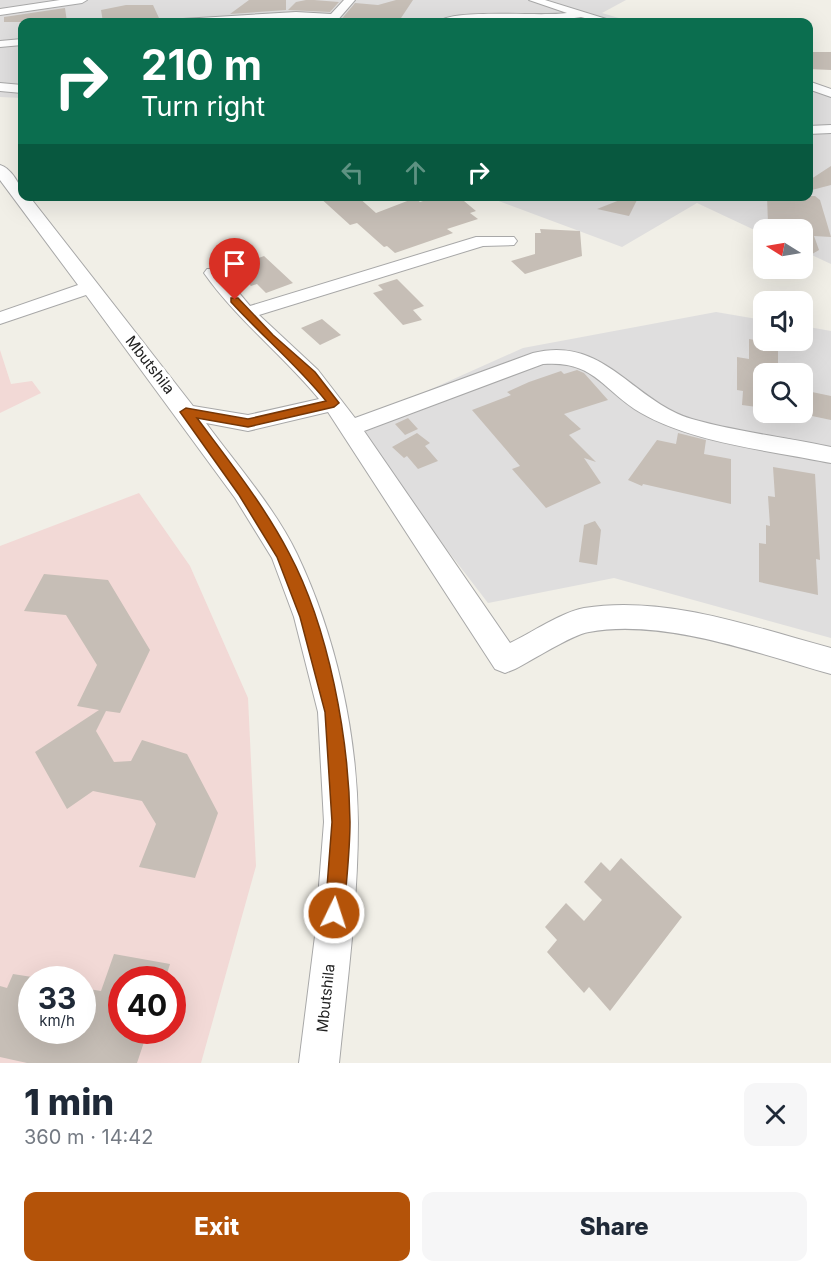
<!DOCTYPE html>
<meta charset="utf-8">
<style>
body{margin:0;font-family:Inter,sans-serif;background:#f6f6f7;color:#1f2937;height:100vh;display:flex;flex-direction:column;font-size:22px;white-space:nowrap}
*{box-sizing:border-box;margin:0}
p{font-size:20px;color:#747a83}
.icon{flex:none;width:33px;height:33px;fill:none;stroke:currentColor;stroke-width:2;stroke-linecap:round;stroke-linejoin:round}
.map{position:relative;height:1063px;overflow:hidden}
.details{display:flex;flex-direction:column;background:#fff;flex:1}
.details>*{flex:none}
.hud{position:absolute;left:18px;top:18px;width:795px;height:183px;border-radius:12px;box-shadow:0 6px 24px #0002;background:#0b6e4f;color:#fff;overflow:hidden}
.needle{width:39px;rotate:281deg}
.buttons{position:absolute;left:753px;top:219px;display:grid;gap:12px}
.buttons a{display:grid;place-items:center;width:60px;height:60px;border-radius:12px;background:#fff;box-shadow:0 6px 24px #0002;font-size:30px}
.speed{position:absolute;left:18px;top:966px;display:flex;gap:12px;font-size:30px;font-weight:700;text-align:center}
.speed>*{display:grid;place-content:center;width:78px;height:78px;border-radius:50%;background:#fff;box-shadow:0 6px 24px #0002;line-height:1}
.speed small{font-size:15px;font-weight:400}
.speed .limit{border:9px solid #d22;background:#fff;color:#111}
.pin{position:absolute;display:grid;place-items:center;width:51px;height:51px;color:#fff;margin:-62px -26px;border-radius:50% 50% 50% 0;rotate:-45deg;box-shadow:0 0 6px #0007}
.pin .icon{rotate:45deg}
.me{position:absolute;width:66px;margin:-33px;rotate:4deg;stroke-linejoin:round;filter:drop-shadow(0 0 4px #0008)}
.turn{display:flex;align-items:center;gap:21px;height:126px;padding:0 24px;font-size:27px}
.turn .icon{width:78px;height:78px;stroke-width:2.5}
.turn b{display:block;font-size:42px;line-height:51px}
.lanes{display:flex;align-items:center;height:57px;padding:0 24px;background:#0003;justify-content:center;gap:30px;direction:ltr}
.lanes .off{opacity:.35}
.round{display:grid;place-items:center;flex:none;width:63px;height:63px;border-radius:12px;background:#f6f6f7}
.overview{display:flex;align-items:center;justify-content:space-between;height:102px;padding:0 24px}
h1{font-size:36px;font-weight:800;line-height:45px}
.button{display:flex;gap:12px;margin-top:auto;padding:12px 24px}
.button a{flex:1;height:69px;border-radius:12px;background:#b45309;color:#fff;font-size:24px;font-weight:800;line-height:69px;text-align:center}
.button a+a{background:#f6f6f7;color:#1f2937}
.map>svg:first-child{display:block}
.residential{fill:#dfdede;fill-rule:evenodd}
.commercial{fill:#f2d9d6;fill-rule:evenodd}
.building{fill:#c6beb6}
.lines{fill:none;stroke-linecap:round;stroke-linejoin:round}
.minor-casing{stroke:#a8a8a8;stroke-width:2}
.minor{fill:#fff;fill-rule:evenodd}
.route{fill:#b45309;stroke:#753606;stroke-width:1.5}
.labels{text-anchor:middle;stroke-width:6;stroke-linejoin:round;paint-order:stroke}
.street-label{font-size:15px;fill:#212121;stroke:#fff}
</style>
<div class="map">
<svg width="831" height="1063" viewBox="0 0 831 1063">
<rect width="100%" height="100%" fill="#f1efe7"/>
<path class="residential" d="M 0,0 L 626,0 L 602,13 L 632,22 L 22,22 L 22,98 L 0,97 Z
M 809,83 L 831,91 L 831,264 L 803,251 L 802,230 L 764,230 L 763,234 L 697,203 L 622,247 L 488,197 L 808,196 Z
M 716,312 L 763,320 L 764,340 L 802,340 L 803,326 L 831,331 L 831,638 L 614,578 L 488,603 L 351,425 L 523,348 ZM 764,374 L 802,374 L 802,412 L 764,412 Z"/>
<path class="commercial" d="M 0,350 L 11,384 L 32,381 L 41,393 L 0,413 Z
M 139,493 L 190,566 L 248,698 L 256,866 L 201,1063 L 0,1063 L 0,546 ZM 32,980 L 82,980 L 82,1030 L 32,1030 ZM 122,980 L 172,980 L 172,1030 L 122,1030 Z"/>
<path class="building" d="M 249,0 L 286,0 L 286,10 L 230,14 Z
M 306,0 L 314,0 L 339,2 L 330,12 L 288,10 L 296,2 Z
M 396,0 L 413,0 L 399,21 L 339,22 L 355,3 L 378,5 Z
M 126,5 L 153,5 L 159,18 L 103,22 L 101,10 Z
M 65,8 L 67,22 L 4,22 L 4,17 Z
M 808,52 L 831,52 L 831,70 L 808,69 Z
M 831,166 L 831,185 L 808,191 L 808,181 Z
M 318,196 L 357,196 L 376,213 L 415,198 L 420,202 L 438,196 L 458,196 L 476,211 L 470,213 L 478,219 L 447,229 L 453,233 L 395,253 L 387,246 L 384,247 L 357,223 L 350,225 Z
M 630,196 L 639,196 L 629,216 L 597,209 Z
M 767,196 L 815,196 L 820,200 L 831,237 L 814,236 L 819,250 L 802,260 L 802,230 L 768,224 Z
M 540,229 L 580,231 L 582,256 L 525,274 L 511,261 L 535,254 L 535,233 L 541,233 Z
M 264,256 L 293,283 L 266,293 L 257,284 L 251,286 L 238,273 L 248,269 L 243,264 Z
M 397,279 L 424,306 L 413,310 L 422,320 L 403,325 L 373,293 L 383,290 L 378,285 Z
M 322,319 L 341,335 L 320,345 L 301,328 Z
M 749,339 L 778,344 L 778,374 L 764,374 L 764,408 L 742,405 L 743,391 L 737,390 L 737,357 L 749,359 Z
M 577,370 L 584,373 L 608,400 L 564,414 L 581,429 L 569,435 L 596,462 L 584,458 L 601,483 L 546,508 L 512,469 L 520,466 L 472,410 L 511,395 L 507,392 L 529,382 L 561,371 L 564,374 Z
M 812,392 L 831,396 L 831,420 L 812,416 Z
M 408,418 L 418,429 L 405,435 L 395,424 Z
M 417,433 L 430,443 L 425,446 L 438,461 L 418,469 L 407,456 L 404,458 L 392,447 Z
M 678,433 L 706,440 L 704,454 L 731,459 L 731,504 L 643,484 L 642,486 L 628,480 L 657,440 L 676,444 Z
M 773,467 L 815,474 L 820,560 L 816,559 L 818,595 L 759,582 L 759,543 L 766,544 L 766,525 L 770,526 L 768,496 L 775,497 Z
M 595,521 L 601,530 L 597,565 L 579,562 L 584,525 Z
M 44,574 L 108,580 L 150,650 L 120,713 L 106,711 L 96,731 L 114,762 L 131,761 L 142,740 L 187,754 L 218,813 L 195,878 L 139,867 L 156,824 L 142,801 L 93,791 L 67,809 L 35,752 L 99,710 L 77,706 L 97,665 L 66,615 L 24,611 Z
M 621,858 L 682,917 L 610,1011 L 589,987 L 584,993 L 547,952 L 557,940 L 545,927 L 566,903 L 584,921 L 602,900 L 584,882 L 601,862 L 610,871 Z
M 114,954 L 170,964 L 165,980 L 122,980 L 122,1030 L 148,1030 L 137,1063 L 27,1063 L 0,1057 L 0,986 L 7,988 L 13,974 L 32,977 L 32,1030 L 82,1030 L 82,988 L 101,991 Z"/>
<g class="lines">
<g class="minor-casing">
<path id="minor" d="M 60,0 L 87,0 L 82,3 L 0,15 L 0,9 Z
M 344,0 L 355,0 L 336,22 L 296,18 L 177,22 L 183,19 L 296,12 L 331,14 Z
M 529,0 L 545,0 L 616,22 L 600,22 L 581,17 L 547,22 L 438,22 C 454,8 539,17 567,13 Z
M 22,39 L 22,45 L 0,47 L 0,41 Z
M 808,81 L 831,89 L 831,97 L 808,89 Z
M 0,83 L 22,85 L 22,93 L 0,91 Z
M 831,125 L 831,133 L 808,134 L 808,126 Z
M 0,165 C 11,168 22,186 22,196 L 29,196 L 193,406 L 248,415 L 319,399 C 283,355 237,320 204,273 L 207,269 L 219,269 L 250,306 L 476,237 L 514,237 L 517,241 L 514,245 L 483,246 L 259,315 L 318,370 L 355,418 L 533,353 C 604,335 632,401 692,419 C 737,432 785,437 831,447 L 831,463 C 772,451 693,443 641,413 C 602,390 595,360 543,364 L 364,431 L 510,643 C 531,633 562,612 584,608 C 666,595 753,627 831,648 L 831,674 C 760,654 663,618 589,632 C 571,635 533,660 515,669 L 505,673 L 495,669 L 328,412 L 248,431 L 206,423 C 236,464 275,508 297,554 C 336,636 357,732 358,823 C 358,903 347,984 339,1063 L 299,1063 L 315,936 L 324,822 L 318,712 L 294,617 L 272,558 L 235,498 L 86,295 L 0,324 L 0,312 L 78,285 L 0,180 Z"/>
</g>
<use href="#minor" class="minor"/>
</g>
<path class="route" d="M 231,298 L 238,298 L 273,335 L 315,372 L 339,403 L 334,407 L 248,427 L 197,418 C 229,461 264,505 289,553 C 329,628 349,738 350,822 C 350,852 346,883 344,913 L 341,920 L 334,923 L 328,920 L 325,913 L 332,822 L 325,712 L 300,617 L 277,557 L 239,495 L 180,412 L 186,408 L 248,419 L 326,401 C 297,365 262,336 231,302 Z"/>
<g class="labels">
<g class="street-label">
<text transform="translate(150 365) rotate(52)" y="5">Mbutshila</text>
<text transform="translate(326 998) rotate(-84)" y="5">Mbutshila</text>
</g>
</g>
</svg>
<div class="buttons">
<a><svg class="needle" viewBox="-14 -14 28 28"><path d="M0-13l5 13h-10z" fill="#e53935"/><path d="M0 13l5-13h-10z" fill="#747a83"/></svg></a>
<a><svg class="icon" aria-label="sound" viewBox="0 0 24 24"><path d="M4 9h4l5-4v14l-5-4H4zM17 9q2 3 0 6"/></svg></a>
<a><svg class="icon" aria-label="search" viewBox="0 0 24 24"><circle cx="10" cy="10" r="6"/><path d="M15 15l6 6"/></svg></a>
</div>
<div class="speed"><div>33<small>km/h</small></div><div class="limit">40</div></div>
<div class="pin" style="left:235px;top:300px;background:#d93025"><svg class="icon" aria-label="arrive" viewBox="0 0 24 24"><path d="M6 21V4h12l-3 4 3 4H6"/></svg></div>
<svg class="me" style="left:334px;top:913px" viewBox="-20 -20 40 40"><circle r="17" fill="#b45309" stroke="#fff" stroke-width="3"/><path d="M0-11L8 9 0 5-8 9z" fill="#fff"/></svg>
<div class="hud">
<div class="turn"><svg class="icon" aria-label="right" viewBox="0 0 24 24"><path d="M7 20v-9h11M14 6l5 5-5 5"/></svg><div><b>210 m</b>Turn right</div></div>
<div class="lanes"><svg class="icon off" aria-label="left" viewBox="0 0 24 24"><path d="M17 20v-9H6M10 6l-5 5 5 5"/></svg><svg class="icon off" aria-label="ahead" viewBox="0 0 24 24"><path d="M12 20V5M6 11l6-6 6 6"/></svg><svg class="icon" aria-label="right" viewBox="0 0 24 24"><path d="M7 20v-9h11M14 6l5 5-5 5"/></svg></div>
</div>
</div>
<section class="details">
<div class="overview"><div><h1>1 min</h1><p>360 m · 14:42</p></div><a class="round"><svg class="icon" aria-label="close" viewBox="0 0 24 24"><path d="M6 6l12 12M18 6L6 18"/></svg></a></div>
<div class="button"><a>Exit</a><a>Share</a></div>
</section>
